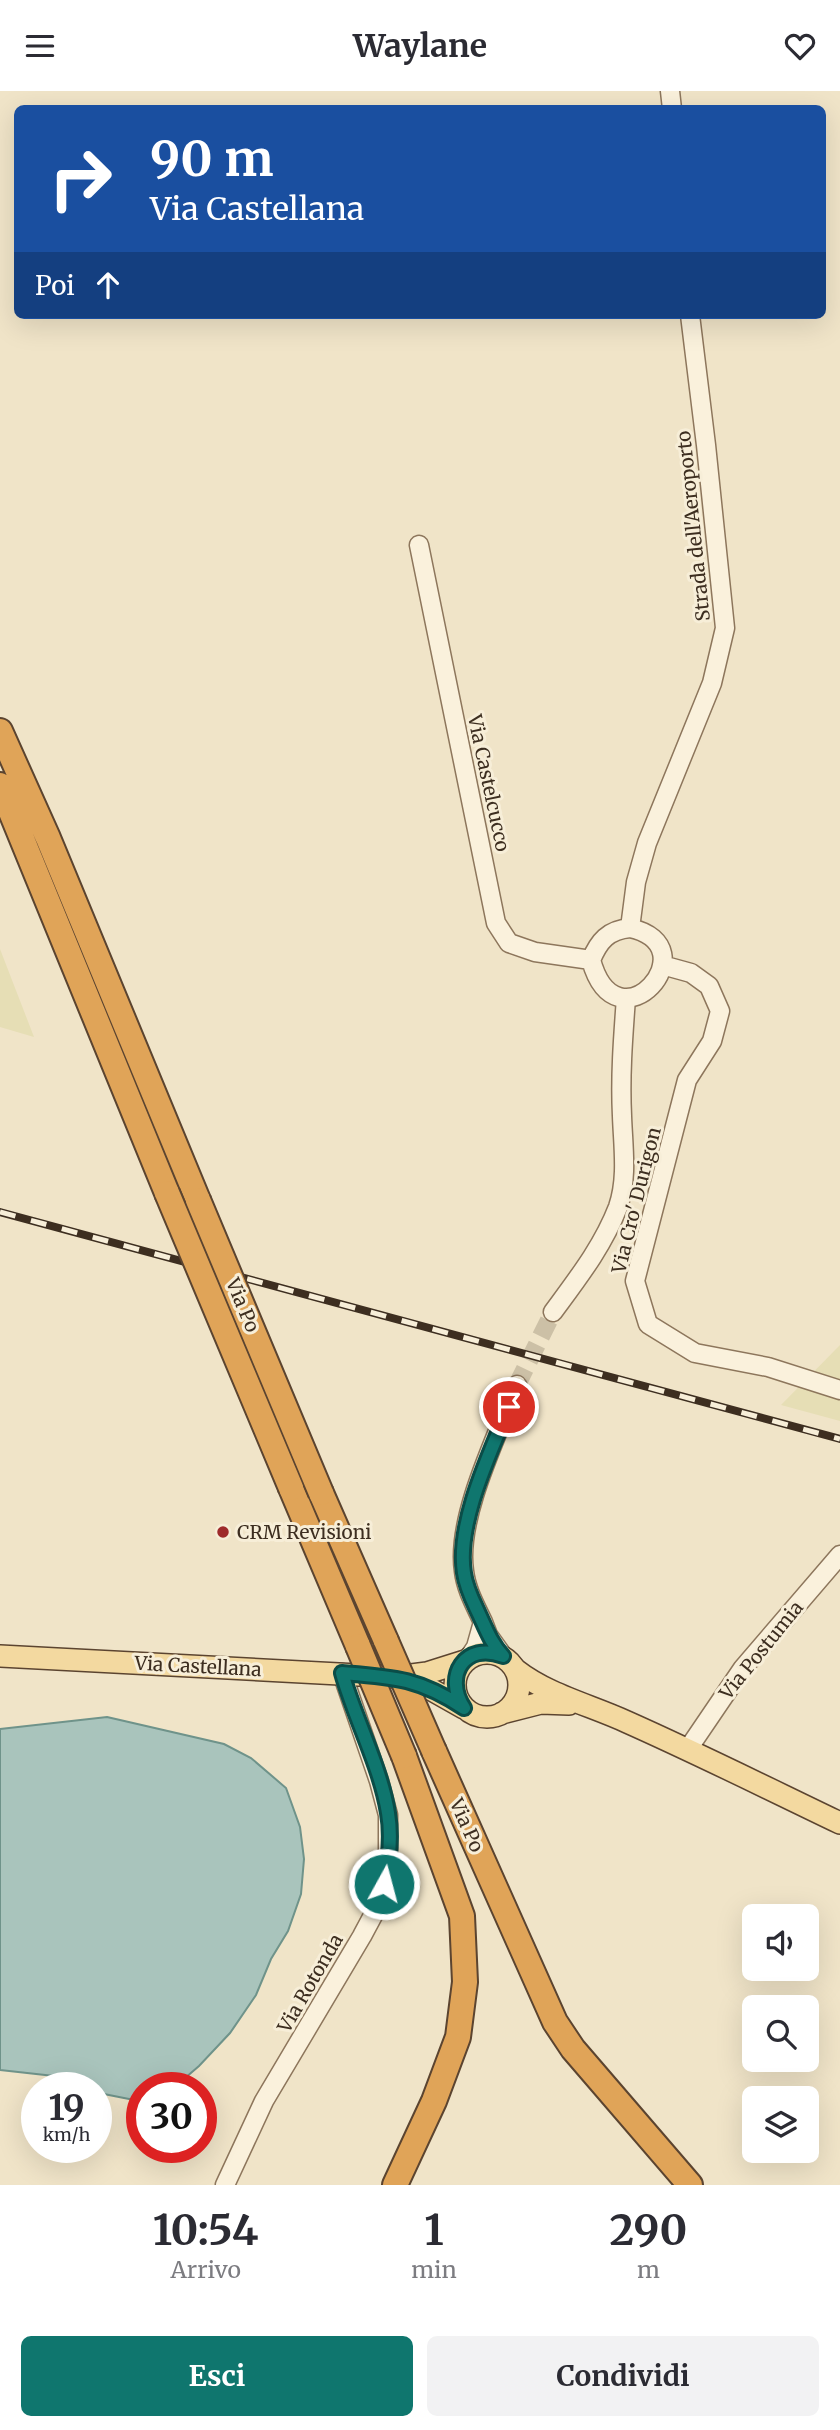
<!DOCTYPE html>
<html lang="it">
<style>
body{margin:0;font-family:Merriweather,serif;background:#f2f2f3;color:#2b2b33;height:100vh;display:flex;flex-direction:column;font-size:26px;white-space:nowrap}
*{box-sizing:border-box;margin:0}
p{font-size:23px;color:#7c7c81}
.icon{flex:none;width:38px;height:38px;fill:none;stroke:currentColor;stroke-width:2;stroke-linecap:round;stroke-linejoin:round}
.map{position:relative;height:2094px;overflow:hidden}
.details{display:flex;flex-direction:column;background:#fff;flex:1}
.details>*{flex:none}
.banner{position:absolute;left:14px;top:14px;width:812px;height:214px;border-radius:10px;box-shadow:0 7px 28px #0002;background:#1a4fa0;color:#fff;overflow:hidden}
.fabs{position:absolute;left:742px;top:1813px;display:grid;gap:14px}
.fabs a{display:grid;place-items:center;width:77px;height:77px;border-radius:10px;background:#fff;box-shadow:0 7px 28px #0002;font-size:35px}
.speed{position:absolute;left:21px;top:1981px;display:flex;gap:14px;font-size:35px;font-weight:700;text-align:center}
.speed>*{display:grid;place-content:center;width:91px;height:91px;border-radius:50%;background:#fff;box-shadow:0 7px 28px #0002;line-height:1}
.speed small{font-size:18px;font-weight:400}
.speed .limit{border:10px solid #d22;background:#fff;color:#111}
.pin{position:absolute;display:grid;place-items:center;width:60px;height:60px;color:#fff;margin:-30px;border:4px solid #fff;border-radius:50%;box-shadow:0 2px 7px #0007}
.me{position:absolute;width:77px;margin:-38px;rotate:7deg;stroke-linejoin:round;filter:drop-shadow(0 0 5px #0008)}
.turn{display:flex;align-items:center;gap:24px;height:147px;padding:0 21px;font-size:32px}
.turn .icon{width:91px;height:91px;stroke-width:2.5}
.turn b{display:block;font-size:49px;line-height:60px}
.then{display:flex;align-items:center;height:66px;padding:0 21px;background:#0003;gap:14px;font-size:26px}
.eta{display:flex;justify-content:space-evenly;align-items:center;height:119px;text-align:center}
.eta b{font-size:42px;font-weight:700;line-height:49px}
.primary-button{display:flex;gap:14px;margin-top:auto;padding:14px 21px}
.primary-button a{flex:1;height:80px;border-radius:10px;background:#0f766e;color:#fff;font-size:28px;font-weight:700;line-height:80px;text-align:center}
.primary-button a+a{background:#f2f2f3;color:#2b2b33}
header{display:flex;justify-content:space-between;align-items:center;height:91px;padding:0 21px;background:#fff;font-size:32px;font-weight:700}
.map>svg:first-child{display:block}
.farmland{fill:#e6deb5}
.water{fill:#a9c4bc;stroke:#6f938a;stroke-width:2}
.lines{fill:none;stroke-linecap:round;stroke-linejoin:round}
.minor-tunnel{stroke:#ccc0a6;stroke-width:18;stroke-dasharray:18 9;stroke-linecap:butt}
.minor-casing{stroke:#8d765c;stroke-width:21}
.major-casing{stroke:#5b4430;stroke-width:24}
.highway-casing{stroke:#5b4430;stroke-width:28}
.minor{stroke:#faf1dc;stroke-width:18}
.major{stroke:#f3d9a0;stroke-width:21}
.highway{stroke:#e0a458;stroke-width:24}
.rail-casing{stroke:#3d2e20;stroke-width:8}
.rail{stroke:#f7eed8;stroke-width:5;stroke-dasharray:16;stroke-linecap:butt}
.highway-bridge-casing{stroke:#5b4430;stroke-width:28;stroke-linecap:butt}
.highway-bridge{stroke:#e0a458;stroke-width:24}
.route-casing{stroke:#0a4d48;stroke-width:18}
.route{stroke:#0f766e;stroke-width:12}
.poi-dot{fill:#9e2a2b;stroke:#f7eed8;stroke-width:2.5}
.labels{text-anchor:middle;stroke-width:6;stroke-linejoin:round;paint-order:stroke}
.street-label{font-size:19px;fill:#3d2e20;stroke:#f7eed8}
.poi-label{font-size:19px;fill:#3d2e20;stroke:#f7eed8;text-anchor:start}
</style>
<header><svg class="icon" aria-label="menu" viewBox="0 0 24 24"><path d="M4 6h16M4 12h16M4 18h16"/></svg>Waylane<svg class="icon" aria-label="heart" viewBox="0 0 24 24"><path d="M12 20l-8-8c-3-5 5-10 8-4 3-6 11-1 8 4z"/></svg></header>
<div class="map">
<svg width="840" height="2094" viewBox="0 0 840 2094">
<rect width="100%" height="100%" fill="#f0e4c8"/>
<path class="farmland" d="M 0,858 L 34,946 L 0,936 Z
M 840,1254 L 840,1330 L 781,1314 Z"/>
<path class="water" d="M 107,1626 L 224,1653 L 251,1667 L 286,1697 L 300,1736 L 304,1768 L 301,1803 L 288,1840 L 271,1868 L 256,1904 L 230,1942 L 199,1975 L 177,1994 L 170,1997 L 142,1997 L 142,2007 L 129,2008 L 104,2003 L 90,1989 L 0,1979 L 0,1638 Z"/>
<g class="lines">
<path class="minor-tunnel" d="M 517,1294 L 553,1221"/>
<g class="minor-casing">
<path id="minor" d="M 670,0 L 672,18
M 419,454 L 496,832 L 509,852 L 535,861 L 591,869
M 630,837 L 636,791 L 647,752 L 712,592 L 725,537 L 706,354 L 690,224
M 630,837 C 712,855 617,963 591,869 C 599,850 608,839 630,837 Z
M 662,874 L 691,882 L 709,895 L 720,920 L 712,950 L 687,989 L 635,1190 L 648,1233 L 695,1262 L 768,1276 L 840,1299
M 553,1221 C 578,1187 603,1155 618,1116 C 628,1087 623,1055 622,1025 C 620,986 623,947 626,907
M 483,1531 C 475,1514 466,1498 464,1480 C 456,1427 497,1345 517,1294
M 470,1565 L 476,1556 L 483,1531 L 488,1544 L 503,1565
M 688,1658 L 743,1577 L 840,1464
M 225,2094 L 264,2010 L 362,1845 L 378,1815 L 384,1793 L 388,1777 L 388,1724 L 379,1690 L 342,1582"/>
</g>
<g class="major-casing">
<path id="major" d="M455 1594a32 32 0 1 1 64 0a32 32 0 1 1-64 0Z
M 0,1565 L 396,1586 L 427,1582 L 465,1570
M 516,1579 C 548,1604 590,1614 627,1631 C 699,1663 769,1698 840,1732
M 402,1588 L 425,1595 L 464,1617
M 502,1622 L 541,1612 L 569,1613"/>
</g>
<g class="highway-casing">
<path id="highway" d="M 0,640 L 48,747 L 198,1109
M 0,694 L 167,1102
M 291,1397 L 358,1555
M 321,1402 L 386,1550
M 434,1660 L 555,1931 L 573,1958 L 690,2094
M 395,2094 L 434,2010 L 458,1946 L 465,1891 L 462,1825 L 404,1665"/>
</g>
<use href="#minor" class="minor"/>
<use href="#major" class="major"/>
<use href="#highway" class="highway"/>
<g class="rail-casing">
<path id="rail" d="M 0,1121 L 840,1348"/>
</g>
<use href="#rail" class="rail"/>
<g class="highway-bridge-casing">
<path id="highway-bridge" d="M 167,1102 L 291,1397
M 198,1109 L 321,1402
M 386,1550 L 434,1660
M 358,1555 L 404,1665"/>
</g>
<use href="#highway-bridge" class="highway-bridge"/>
</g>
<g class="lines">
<g class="route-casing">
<path id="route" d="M 384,1793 C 389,1771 392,1745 388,1722 C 381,1677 355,1628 342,1582 C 393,1586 419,1587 464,1617 C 443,1585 465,1550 503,1565 C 491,1552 486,1538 479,1523 C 473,1510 466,1497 464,1482 C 456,1433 490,1362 509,1316"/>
</g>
<use href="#route" class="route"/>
</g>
<circle class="poi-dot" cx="223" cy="1441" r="7"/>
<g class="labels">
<g class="street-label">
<text transform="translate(693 435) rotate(-96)" y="7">Strada dell'Aeroporto</text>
<text transform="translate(489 692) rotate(78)" y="7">Via Castelcucco</text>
<text transform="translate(636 1109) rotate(-76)" y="7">Via Cro' Durigon</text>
<text transform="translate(243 1214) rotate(67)" y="7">Via Po</text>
<text transform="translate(761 1559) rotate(-51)" y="7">Via Postumia</text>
<text transform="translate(198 1575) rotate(3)" y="7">Via Castellana</text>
<text transform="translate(467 1734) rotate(66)" y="7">Via Po</text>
<text transform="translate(310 1892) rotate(-60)" y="7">Via Rotonda</text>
</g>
<g class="poi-label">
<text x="237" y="1448">CRM Revisioni</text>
</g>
</g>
</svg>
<div class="fabs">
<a><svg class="icon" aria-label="sound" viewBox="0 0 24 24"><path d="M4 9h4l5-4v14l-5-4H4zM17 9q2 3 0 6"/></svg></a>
<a><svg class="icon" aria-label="search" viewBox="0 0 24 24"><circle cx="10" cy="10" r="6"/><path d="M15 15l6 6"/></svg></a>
<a><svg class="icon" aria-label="layers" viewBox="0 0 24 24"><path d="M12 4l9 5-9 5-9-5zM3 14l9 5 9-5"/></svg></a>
</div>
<div class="speed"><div>19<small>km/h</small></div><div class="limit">30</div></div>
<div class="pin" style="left:509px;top:1316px;background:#d93025"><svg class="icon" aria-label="arrive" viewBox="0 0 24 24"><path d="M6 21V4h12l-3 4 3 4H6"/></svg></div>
<svg class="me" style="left:384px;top:1793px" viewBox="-20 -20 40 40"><circle r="17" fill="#0f766e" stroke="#fff" stroke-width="3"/><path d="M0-11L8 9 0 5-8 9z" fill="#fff"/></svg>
<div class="banner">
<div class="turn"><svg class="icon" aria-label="right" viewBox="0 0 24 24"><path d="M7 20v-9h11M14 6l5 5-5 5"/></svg><div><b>90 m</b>Via Castellana</div></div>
<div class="then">Poi<svg class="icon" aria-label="ahead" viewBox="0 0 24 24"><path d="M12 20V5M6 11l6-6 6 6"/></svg></div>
</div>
</div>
<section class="details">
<div class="eta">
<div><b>10:54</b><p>Arrivo</p></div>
<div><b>1</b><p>min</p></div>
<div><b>290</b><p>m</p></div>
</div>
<div class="primary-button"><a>Esci</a><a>Condividi</a></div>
</section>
